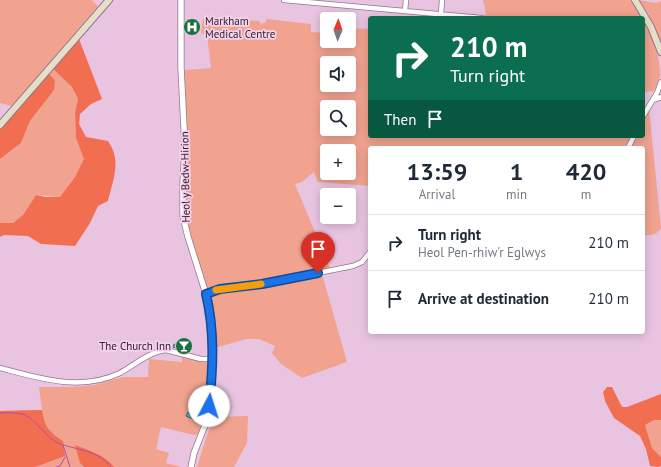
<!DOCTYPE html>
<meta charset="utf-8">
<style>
body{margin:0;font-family:"PT Sans",sans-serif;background:#f6f6f7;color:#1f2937;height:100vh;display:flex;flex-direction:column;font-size:15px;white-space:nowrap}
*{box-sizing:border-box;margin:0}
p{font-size:13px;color:#747a83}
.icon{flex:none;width:22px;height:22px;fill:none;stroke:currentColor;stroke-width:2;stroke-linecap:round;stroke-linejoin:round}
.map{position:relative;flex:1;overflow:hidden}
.side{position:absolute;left:368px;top:146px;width:277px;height:188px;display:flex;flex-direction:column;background:#fff;border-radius:4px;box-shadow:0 2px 10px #0003}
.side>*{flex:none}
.top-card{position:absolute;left:368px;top:16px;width:277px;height:122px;border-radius:4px;box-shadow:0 2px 10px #0003;background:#0b6e4f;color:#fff;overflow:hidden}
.needle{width:26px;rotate:2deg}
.buttons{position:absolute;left:320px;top:12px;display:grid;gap:8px}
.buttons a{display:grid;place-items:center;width:36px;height:36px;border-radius:4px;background:#fff;box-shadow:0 2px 10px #0003;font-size:20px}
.pin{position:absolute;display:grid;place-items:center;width:34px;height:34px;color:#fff;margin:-41px -17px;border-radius:50% 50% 50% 0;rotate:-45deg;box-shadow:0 0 4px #0007}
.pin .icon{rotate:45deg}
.me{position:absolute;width:44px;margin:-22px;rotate:5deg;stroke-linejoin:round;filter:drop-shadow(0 0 3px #0008)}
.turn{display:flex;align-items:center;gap:14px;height:84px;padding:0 16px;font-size:18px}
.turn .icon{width:52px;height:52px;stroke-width:2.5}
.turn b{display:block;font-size:28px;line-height:34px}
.then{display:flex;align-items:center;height:38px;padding:0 16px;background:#0003;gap:8px;font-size:15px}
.eta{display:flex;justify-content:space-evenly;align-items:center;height:68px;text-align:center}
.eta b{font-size:24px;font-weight:700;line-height:28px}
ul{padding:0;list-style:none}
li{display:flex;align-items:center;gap:12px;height:56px;padding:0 16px;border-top:1px solid #e0e1e3}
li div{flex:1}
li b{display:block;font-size:15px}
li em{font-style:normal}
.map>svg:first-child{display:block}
.green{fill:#f1a390;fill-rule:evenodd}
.forest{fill:#f26e50}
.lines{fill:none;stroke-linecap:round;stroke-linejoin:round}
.stream{stroke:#b44da4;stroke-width:1}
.building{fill:#46b2c8;stroke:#3f6e79}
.minor-casing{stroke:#95748e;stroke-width:6}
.tertiary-casing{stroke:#95748e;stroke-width:7}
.secondary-casing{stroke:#95748e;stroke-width:8}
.minor{stroke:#fff;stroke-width:4.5}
.tertiary{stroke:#fff;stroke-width:5.5}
.secondary{stroke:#e6dfc7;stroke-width:6}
.route-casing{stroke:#114b97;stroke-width:10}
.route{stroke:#1a73e8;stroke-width:7}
.slow{stroke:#f59e0b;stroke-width:7}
.labels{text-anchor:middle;stroke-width:3.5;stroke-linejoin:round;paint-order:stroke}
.poi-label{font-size:11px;fill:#2a1d27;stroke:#f5d1ed;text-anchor:start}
.street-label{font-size:11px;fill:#2a1d27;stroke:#f5d1ed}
</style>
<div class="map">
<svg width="661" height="467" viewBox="0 0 661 467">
<rect width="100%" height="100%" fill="#e8c4e0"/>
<path class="green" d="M 0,0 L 92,0 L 98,6 L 12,106 L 0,103 Z
M 483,0 L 630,0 L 642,18 L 483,18 L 483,15 L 486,14 Z
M 638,0 C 646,0 653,5 661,1 L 661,42 L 648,13 Z
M 206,17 L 259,21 L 261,24 L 266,22 L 266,19 L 311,24 L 311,32 L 327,33 L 327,41 L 349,41 L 349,28 L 370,29 L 370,136 L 631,136 L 632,138 L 626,148 L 370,148 L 370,186 L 318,182 L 314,172 L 302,182 L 295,184 L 330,268 L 262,282 L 210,288 L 206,287 L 187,223 L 186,217 L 190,215 L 186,212 L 185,189 L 188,144 L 185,108 L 185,70 L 211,68 L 207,35 L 201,33 L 203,19 ZM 327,63 L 349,63 L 349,85 L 327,85 ZM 327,107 L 349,107 L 349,129 L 327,129 ZM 327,151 L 349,151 L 349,173 L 327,173 Z
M 643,20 C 652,37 661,57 660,76 C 659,81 656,86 654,91 L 643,92 Z
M 53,69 L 72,87 L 78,100 L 75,113 L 76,137 L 85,159 L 75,177 L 60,197 L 36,195 L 23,215 L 13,223 L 0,223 L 0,159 L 21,143 L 30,121 L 40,108 L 55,80 L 49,74 Z
M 649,108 L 661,228 C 657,235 650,236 643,235 L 643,148 L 630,148 L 636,136 L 643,136 L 643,121 Z
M 322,274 L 347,362 L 302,378 L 281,364 L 272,353 L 275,346 L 259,339 L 246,339 L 215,348 L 215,332 L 210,301 L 211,295 L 216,292 L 263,286 Z
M 182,356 L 210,363 L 206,419 L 200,433 L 194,435 L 161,427 L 156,449 L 169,453 L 166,463 L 181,467 L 114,467 L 80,463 L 84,467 L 0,467 L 0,411 L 42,410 L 39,387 L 71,387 L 95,385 L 123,377 L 148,377 L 149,359 L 182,362 Z
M 248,416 L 247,443 L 234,467 L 197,467 L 206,438 L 214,417 Z
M 654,420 L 661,420 L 661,457 L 652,448 L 645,425 Z"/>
<path class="forest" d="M 79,39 L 102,99 L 91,104 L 80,114 L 79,124 L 86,137 L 108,141 C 122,161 113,179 108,201 L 98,206 L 90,223 L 75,246 L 41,244 L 28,236 L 4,235 L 0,237 L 0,223 L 13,223 L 23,215 L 36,195 L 45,197 L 60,197 L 75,177 L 84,159 L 76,138 L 75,113 L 78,99 L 72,87 L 53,69 Z
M 49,74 L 55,80 L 54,90 L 30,121 L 21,143 L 0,159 L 0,130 Z
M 607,387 L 612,387 L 622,407 L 627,407 L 661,394 L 661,420 L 654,420 L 645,425 L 652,448 L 661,457 L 661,466 L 658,467 L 650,466 L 646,449 L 640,436 L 614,418 L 605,401 L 603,392 Z
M 42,410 C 45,427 48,431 63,441 L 65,456 L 35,467 L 0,467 L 0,411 Z
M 75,445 C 88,450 105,455 114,467 L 84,467 L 80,463 Z"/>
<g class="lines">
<path class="stream" d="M 0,413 C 8,413 17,412 25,415 C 37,420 45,437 58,443 C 75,450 99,450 111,467
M 63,445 L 70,467
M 56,467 L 60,466 L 65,457"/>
</g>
<path class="building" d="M 187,20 L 197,20 L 197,30 L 187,30 Z
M 183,339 L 190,342 L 188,348 L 190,348 L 189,352 L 173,347 L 174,344 L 180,346 Z
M 192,409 L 204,414 L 201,421 L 199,420 L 198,421 L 186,416 L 188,412 L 190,413 Z"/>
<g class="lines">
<g class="minor-casing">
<path id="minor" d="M 284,0 L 481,18
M 405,11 L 406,0
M 441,14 L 442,0
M 653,100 L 661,97
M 643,116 L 657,93 L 661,82
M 628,148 L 634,136
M 206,294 L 220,289 L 262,284 L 353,266 L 362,262 L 370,252
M 0,368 C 39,378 80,392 120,373 C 133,366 145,355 160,351 L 166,350 L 201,359 L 213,359"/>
</g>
<g class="tertiary-casing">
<path id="tertiary" d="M 181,0 L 181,68 L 185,147 L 183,185 L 183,216 L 188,237 L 206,294 L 212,324 L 212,374 L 209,415 L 194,453 L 191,467"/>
</g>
<g class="secondary-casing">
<path id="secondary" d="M 635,0 L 651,27 L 661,52
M 0,125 L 109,0"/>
</g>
<use href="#minor" class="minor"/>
<use href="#tertiary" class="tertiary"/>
<use href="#secondary" class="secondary"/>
</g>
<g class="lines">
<g class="route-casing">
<path id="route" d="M 209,406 C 213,368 215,332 206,294 L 220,289 L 262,284 L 318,273"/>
</g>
<use href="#route" class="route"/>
<path class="slow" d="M 216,290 L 261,284"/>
</g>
<defs>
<g id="hospital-disc" transform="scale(0.9)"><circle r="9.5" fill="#1b6f40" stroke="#f5d1ed"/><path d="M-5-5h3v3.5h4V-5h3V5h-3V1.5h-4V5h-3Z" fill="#fff"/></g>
<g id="bar-disc" transform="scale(0.9)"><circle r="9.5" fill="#1b6f40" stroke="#f5d1ed"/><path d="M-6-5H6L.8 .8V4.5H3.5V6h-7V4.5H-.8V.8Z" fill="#fff"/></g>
</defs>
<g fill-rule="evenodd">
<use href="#hospital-disc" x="192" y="27"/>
<use href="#bar-disc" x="184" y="346"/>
</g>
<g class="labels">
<g class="poi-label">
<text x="205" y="25">Markham<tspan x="205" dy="13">Medical Centre</tspan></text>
<text x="171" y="350" text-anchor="end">The Church Inn</text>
</g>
<g class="street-label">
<text transform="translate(185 177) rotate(-91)" y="4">Heol y Bedw-Hirion</text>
</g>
</g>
</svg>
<div class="buttons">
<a><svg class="needle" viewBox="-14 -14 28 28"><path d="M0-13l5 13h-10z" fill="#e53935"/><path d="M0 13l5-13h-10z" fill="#747a83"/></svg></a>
<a><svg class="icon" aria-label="sound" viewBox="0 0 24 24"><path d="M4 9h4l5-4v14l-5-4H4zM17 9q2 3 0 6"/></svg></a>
<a><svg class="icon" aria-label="search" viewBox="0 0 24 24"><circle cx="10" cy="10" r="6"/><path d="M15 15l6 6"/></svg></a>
<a>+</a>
<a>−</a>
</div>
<div class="pin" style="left:318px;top:273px;background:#d93025"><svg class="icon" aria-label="arrive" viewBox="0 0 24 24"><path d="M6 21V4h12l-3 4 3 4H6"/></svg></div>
<svg class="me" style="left:209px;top:406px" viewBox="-20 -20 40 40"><circle r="19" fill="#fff"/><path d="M0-13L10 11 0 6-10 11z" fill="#1a73e8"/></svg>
<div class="top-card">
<div class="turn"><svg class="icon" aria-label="right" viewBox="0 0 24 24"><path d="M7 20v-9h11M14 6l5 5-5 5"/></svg><div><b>210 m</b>Turn right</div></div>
<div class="then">Then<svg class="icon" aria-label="arrive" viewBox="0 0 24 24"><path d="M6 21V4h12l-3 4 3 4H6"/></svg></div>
</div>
<section class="side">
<div class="eta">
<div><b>13:59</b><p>Arrival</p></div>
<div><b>1</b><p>min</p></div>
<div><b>420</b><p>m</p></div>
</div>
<ul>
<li><svg class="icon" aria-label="right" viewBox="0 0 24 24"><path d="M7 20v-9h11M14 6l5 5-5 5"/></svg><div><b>Turn right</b><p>Heol Pen-rhiw'r Eglwys</p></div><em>210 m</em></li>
<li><svg class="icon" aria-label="arrive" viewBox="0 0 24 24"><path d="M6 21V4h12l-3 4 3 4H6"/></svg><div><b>Arrive at destination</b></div><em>210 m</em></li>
</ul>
</section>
</div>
